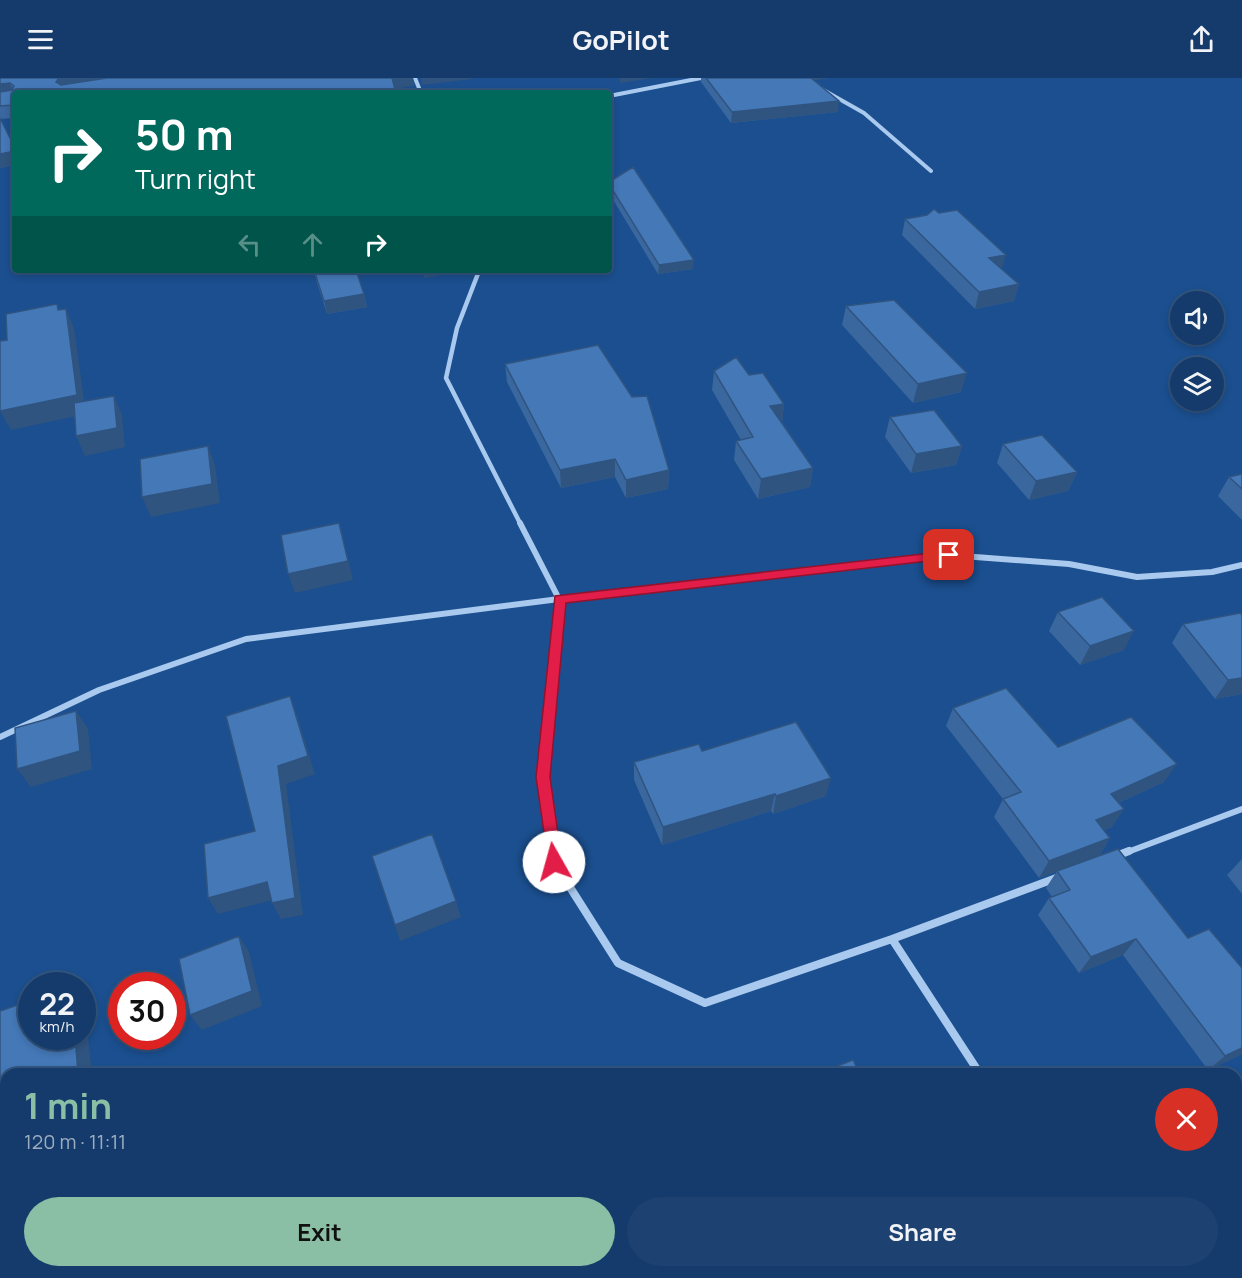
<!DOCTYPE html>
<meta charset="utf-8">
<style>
body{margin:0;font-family:Manrope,sans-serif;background:#1d4271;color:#f1f3f6;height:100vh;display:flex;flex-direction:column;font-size:22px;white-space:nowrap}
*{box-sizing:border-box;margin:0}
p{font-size:20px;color:#9dadc1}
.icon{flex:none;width:33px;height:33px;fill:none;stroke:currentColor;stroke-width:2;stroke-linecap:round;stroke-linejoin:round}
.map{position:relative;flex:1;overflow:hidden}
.panel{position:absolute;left:0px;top:990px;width:1242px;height:210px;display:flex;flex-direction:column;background:#143b6b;border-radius:18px 18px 0 0;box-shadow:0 3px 9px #0003,0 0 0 2px #33557e}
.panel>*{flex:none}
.banner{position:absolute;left:12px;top:12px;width:600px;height:183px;border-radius:6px;box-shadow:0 3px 9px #0003,0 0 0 2px #33557e;background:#00695c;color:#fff;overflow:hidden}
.controls{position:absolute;left:1170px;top:213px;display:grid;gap:12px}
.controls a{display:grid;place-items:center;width:54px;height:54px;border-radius:50%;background:#143b6b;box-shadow:0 3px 9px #0003,0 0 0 2px #33557e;font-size:30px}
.speed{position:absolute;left:18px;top:894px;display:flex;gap:12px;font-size:30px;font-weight:700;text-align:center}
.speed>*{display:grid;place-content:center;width:78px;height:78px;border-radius:50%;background:#143b6b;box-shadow:0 3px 9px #0003,0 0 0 2px #33557e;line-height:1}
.speed small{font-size:15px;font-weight:400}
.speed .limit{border:9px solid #d22;background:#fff;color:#111}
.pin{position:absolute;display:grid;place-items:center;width:51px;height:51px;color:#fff;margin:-26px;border-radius:12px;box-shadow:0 3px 9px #0006}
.me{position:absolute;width:66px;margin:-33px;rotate:353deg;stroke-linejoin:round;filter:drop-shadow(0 0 4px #0008)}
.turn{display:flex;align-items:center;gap:21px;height:126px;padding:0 24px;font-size:27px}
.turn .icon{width:78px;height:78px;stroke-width:2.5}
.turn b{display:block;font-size:42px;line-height:51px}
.lanes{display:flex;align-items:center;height:57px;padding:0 24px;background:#0003;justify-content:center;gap:30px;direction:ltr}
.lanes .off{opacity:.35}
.round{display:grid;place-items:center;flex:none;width:63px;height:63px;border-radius:32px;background:#1d4271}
.overview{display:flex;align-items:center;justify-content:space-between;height:102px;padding:0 24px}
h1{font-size:36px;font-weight:700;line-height:45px;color:#8abfa5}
.button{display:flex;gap:12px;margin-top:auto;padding:12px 24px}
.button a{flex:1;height:69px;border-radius:36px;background:#8abfa5;color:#111;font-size:24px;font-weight:700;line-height:69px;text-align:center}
.button a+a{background:#1d4271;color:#f1f3f6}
header{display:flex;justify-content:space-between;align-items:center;height:78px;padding:0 24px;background:#143b6b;font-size:27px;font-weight:700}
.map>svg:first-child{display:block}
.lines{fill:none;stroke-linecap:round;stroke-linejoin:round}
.minor-far3{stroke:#a9c9ee;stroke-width:4}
.minor-far2{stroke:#a9c9ee;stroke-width:4.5}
.minor-far1{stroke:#a9c9ee;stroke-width:6}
.minor{stroke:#a9c9ee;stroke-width:8}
.wall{fill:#3a679d}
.shaded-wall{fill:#305480}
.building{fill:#4478b7;stroke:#305480;stroke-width:1.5}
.route{fill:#e11d48;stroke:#92132f;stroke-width:1.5}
</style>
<header><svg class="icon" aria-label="menu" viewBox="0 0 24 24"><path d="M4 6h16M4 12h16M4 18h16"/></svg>GoPilot<svg class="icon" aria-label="share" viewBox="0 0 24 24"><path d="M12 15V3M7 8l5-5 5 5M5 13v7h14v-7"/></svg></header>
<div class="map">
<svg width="1242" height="1200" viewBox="0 0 1242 1200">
<rect width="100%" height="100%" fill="#1b4f8f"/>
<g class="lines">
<path class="minor-far3" d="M 415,0 L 421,15
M 818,9 L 864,35 L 931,93
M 609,18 L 701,0
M 478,195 L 479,192"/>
<path class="minor-far2" d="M 479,193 L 457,250 L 446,300 L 521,447"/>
<path class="minor-far1" d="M 520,445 L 559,521 L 543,699 L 553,775
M 0,659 L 99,612 L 246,561 L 575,519 L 949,477 L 1069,486 L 1137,499 L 1212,494 L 1242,487
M 1125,775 L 1242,731"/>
<path class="minor" d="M 553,773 L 554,784 L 618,885 L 705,925 L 892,861 L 1059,799
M 1116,778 L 1129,773
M 892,861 L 980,996
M 1109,1194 L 1113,1200"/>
</g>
<path class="wall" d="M 0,0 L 413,0 L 414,8 L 15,15 L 15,40 L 1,41 L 15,87 L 0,90 Z
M 701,0 L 828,0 L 814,2 L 838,34 L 731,45 L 701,4 Z
M 609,106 L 693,191 L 658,196 L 609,115 Z
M 905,141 L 1002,191 L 1019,206 L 1014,223 L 975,231 L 902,157 Z
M 313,192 L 383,192 L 357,196 L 364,216 L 367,229 L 327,236 Z
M 846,228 L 961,314 L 913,325 L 842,247 Z
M 505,286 L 669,392 L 668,411 L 626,420 L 615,399 L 561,410 L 507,304 Z
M 714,293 L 749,297 L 784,326 L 782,344 L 813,390 L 810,409 L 758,421 L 734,382 L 736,363 L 741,362 L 712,312 Z
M 890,339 L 962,368 L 956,387 L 911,395 L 885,359 Z
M 1003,366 L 1077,394 L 1068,413 L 1029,422 L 997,385 Z
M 1242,396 L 1242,442 L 1218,418 L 1229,399 Z
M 1058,534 L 1124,572 L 1080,587 L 1049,553 Z
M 1183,546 L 1242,616 L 1215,621 L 1172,565 Z
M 953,630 L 1058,669 L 1164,704 L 1118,725 L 1112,749 L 1104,752 L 1110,760 L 1099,778 L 1039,800 L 994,739 L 1003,721 L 946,648 Z
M 702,673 L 826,718 L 773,736 L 771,733 L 662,767 L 634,702 L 634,684 Z
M 1118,771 L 1242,976 L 1208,992 L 1123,877 L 1079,895 L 1038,837 L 1049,820 L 1052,819 L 1046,810 L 1057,793 Z
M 1242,781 L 1242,816 L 1227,797 Z
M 1236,1123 L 1242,1200 L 1216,1200 L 1212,1194 L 1236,1194 Z"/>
<path class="shaded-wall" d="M 59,0 L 135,0 L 64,11 L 56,4 Z
M 391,0 L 413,0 L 414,8 L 393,11 Z
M 421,0 L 473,0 L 473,1 L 422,7 Z
M 620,0 L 653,0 L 620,5 Z
M 813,0 L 828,0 L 812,3 Z
M 10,5 L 15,17 L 0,19 L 0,6 Z
M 839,23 L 838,34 L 731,45 L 732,34 Z
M 15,73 L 15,87 L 0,90 L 0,76 Z
M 1006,177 L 1001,194 L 989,180 Z
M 694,182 L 693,191 L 658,196 L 659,187 Z
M 354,192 L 383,192 L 355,196 Z
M 423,192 L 466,192 L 466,193 L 424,200 Z
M 1019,206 L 1014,223 L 975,231 L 979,214 Z
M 364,216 L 367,229 L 327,236 L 324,223 Z
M 66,231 L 74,250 L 86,336 L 11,352 L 0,333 Z
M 967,295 L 961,314 L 913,325 L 918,306 Z
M 114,318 L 122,337 L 125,369 L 85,378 L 76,358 Z
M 784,326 L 782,345 L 770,328 Z
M 208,368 L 215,387 L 220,425 L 151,439 L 142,419 Z
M 962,368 L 956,387 L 911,395 L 916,376 Z
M 615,381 L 615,399 L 561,410 L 560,392 Z
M 813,390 L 810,409 L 758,421 L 761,401 Z
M 669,392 L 668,411 L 626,420 L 626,402 Z
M 1077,394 L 1068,413 L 1029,422 L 1036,403 Z
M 339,445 L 353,502 L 295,515 L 288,496 Z
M 1134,553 L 1124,572 L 1080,587 L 1090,568 Z
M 1242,600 L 1242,616 L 1215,621 L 1228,602 Z
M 290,618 L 297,637 L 315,696 L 286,706 L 303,837 L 281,841 L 272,825 L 278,688 Z
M 76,633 L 88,651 L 92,691 L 31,709 L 17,691 Z
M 1177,686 L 1164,704 L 1100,733 L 1111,716 Z
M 831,700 L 826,718 L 773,736 L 776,718 Z
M 775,716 L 771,733 L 662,767 L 663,749 Z
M 1124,731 L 1112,749 L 1085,759 L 1096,742 Z
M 1110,760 L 1099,778 L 1039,800 L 1049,783 Z
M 267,804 L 276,821 L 218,836 L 208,820 Z
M 456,823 L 461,839 L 400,863 L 395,847 Z
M 239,858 L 249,874 L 262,928 L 202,952 L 190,937 Z
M 1136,861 L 1123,877 L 1079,895 L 1091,879 Z
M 82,921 L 84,923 L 92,996 L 74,996 L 75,958 L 82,958 Z
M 1242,970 L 1242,976 L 1208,992 L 1225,978 Z
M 6,1022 L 6,1042 L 0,1044 L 0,1025 Z
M 332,1194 L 339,1194 L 341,1200 L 333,1200 Z"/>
<path class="building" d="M 0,0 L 59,0 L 56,4 L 61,7 L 107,0 L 392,0 L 396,15 L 15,15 L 15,27 L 0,28 L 0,14 L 12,12 L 14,8 L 10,5 L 0,6 Z
M 706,0 L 811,0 L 839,23 L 732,34 Z
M 0,40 L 15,70 L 15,73 L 0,76 Z
M 633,89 L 694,182 L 659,187 L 609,106 L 609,104 Z
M 934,131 L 939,135 L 957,132 L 1006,177 L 989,180 L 1019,206 L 979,214 L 905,141 L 927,137 Z
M 314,192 L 356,192 L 364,216 L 324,223 Z
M 894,222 L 967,295 L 918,306 L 846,228 Z
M 57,226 L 58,232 L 66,231 L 77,317 L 0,333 L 0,263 L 7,262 L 6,236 Z
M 598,267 L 632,319 L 647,318 L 669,392 L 626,402 L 615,381 L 560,392 L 505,286 Z
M 736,279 L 749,297 L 763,295 L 784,326 L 770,328 L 813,390 L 761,401 L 736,363 L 753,359 L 714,293 Z
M 114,318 L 117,350 L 76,358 L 74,325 Z
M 934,332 L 962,368 L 916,376 L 890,339 Z
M 1042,357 L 1077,394 L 1036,403 L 1003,366 Z
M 208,368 L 212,406 L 142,419 L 140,381 Z
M 1242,396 L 1242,411 L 1229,399 Z
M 339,445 L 348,483 L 288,496 L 281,457 Z
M 1102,519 L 1134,553 L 1090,568 L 1058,534 Z
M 1240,535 L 1242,537 L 1242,600 L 1228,602 L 1183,546 Z
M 1006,610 L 1058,669 L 1131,639 L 1177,686 L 1111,716 L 1124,731 L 1096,742 L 1110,760 L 1049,783 L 1003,721 L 1021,714 L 953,630 Z
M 290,618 L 308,678 L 278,688 L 295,820 L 272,825 L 267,804 L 208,820 L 204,766 L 255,753 L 226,638 Z
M 76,633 L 80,673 L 17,691 L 15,650 Z
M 796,644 L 831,700 L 776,718 L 775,716 L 663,749 L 634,684 L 699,666 L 702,673 Z
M 432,756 L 456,823 L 395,847 L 372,778 Z
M 1118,771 L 1188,860 L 1209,851 L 1242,890 L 1242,970 L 1225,978 L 1136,861 L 1091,879 L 1049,820 L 1070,812 L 1057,793 Z
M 239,858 L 252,913 L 190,937 L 179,881 Z
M 32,922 L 32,958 L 75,958 L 78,995 L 74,996 L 6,996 L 6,1022 L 0,1025 L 0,933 Z
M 853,982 L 860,996 L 816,996 Z
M 1242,1120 L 1242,1200 L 1241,1200 L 1236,1192 L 1236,1123 Z
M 280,1194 L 332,1194 L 333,1200 L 265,1200 Z"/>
<path class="route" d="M 949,473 L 955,477 L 954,480 L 566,525 L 550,699 L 562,784 L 560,789 L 554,791 L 549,789 L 536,699 L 555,518 Z"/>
</svg>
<div class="controls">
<a><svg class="icon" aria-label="sound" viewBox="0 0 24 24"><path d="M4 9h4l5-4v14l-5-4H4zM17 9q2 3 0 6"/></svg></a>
<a><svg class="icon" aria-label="layers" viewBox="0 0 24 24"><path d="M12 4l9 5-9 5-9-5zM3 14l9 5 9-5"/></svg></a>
</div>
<div class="speed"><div>22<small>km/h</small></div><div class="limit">30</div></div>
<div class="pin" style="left:949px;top:477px;background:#d93025"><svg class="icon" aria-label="arrive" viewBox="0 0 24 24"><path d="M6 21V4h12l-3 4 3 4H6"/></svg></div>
<svg class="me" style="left:554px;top:784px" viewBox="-20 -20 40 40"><circle r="19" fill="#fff"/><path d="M0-13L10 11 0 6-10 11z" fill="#e11d48"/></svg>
<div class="banner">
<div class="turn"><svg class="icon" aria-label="right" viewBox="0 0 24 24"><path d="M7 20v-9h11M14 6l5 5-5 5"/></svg><div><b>50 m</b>Turn right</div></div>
<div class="lanes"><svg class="icon off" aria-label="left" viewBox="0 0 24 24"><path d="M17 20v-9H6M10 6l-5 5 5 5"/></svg><svg class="icon off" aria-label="ahead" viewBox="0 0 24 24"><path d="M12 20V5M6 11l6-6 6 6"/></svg><svg class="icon" aria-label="right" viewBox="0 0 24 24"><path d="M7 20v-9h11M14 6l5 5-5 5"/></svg></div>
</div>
<section class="panel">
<div class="overview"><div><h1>1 min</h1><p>120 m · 11:11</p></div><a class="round" style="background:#d93025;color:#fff"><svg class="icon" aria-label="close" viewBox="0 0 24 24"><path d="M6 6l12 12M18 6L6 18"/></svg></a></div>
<div class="button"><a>Exit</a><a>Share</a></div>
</section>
</div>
